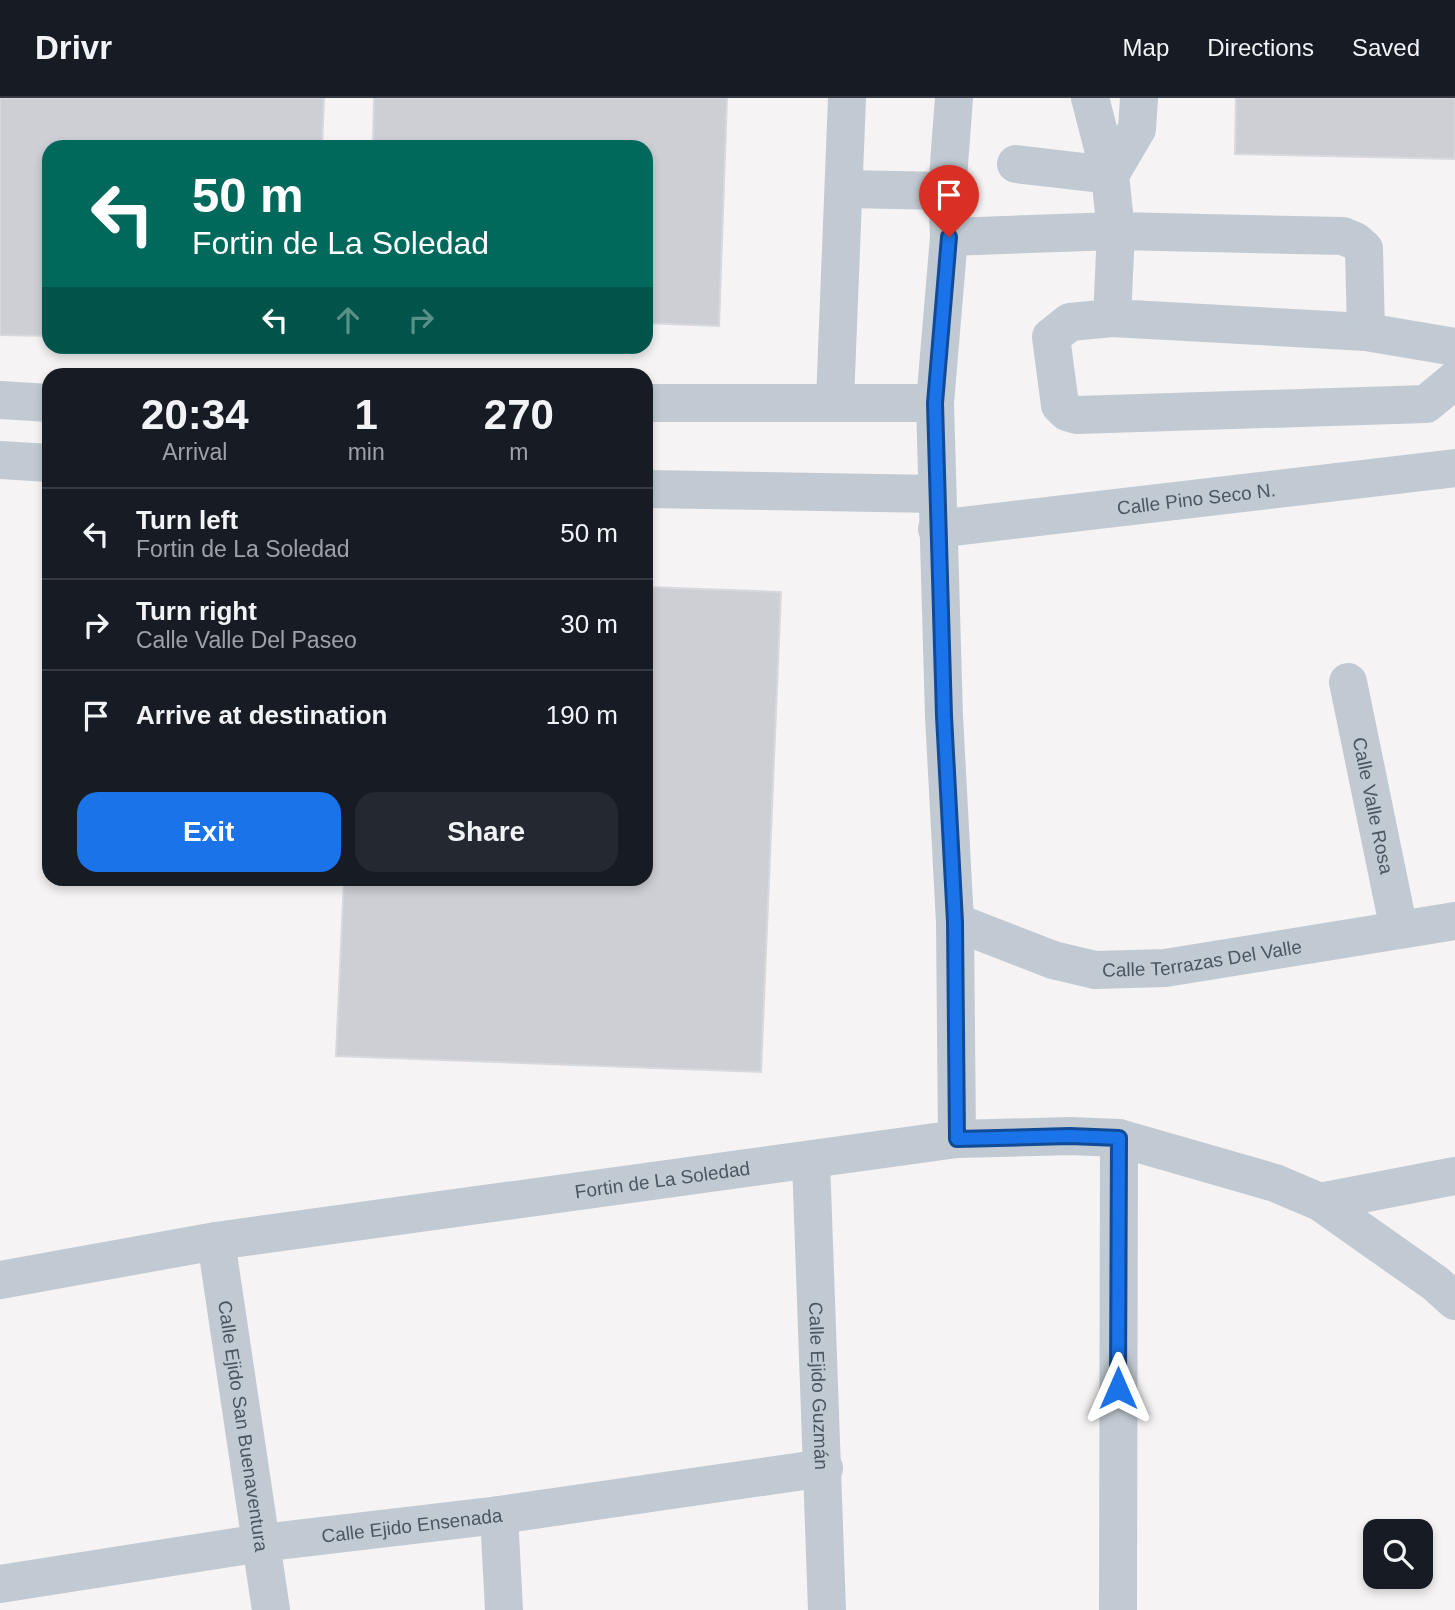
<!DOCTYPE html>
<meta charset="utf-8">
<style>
body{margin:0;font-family:Arial,sans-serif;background:#242831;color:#f1f3f6;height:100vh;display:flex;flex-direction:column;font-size:26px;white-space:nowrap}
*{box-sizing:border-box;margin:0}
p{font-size:23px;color:#9ea1a6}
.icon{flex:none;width:38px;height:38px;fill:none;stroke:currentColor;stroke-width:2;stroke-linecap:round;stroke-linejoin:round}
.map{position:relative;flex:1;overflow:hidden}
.details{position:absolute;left:42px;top:270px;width:611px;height:518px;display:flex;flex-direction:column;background:#171b24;border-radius:21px;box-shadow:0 4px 10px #0003}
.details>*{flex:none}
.banner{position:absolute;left:42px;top:42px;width:611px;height:214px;border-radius:21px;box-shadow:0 4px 10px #0003;background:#00695c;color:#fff;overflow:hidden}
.buttons{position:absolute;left:1363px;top:1421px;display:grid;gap:14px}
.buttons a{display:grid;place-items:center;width:70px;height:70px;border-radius:14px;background:#171b24;box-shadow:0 4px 10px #0003;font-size:35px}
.pin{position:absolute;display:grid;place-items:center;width:60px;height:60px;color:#fff;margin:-72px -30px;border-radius:50% 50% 50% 0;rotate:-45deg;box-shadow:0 0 7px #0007}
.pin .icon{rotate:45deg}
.me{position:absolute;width:77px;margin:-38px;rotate:0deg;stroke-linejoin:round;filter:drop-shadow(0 0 5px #0008)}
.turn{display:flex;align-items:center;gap:24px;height:147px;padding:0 35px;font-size:32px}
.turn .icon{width:91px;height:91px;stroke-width:2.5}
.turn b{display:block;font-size:49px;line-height:60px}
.lanes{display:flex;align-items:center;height:66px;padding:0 35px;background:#0003;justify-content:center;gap:35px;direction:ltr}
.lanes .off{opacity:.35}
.eta{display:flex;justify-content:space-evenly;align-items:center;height:119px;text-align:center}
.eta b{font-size:42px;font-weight:600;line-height:49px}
.cta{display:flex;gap:14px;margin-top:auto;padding:14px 35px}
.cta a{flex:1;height:80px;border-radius:21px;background:#1a73e8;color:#fff;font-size:28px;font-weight:600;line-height:80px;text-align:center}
.cta a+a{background:#242831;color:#f1f3f6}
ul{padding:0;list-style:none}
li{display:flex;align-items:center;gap:21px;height:91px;padding:0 35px;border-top:2px solid #363941}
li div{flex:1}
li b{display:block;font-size:26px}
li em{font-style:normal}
header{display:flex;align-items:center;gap:42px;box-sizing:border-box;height:98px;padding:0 35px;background:#171b24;border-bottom:2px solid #363941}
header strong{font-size:33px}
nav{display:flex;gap:38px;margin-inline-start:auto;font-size:24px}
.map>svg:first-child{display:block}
.building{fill:#cdcfd5;stroke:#d7d9de;stroke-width:2}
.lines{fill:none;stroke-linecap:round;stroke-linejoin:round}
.minor{stroke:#c1cad2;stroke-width:38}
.route-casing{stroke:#114b97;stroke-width:18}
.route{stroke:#1a73e8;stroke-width:12}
.labels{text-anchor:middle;stroke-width:7;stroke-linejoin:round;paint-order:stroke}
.street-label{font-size:19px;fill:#4a5661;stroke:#fff}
</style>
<header>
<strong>Drivr</strong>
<nav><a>Map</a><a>Directions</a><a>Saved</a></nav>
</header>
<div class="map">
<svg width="1455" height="1512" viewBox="0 0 1455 1512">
<rect width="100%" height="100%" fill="#f5f3f3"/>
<path class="building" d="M 0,0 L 324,0 L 322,49 L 49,49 L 49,238 L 0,237 Z
M 374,0 L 727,0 L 719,228 L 646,225 L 646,49 L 373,49 Z
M 1236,0 L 1455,0 L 1455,61 L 1235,56 Z
M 646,489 L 781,494 L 761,974 L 336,958 L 344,780 L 646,780 Z"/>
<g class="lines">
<g class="minor">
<path d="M 954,0 L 947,93 L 949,139 L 935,305 L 944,618 L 955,824 L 957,1041"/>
<path d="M 1090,0 L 1110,77 L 1116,133 L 1112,220 L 1366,234 L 1455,249"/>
<path d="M 1016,66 L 1110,77 L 1137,31 L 1139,0"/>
<path d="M 845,91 L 947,93"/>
<path d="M 949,139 L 1116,133 L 1343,138 L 1355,143 L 1364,151 L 1366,234"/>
<path d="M 1112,220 L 1070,224 L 1051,239 L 1060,307 L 1067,314 L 1077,317 L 1426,306 L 1455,282"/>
<path d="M 0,302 L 49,305"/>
<path d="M 835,303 L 847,0"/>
<path d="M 646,305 L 935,305"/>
<path d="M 0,362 L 49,365"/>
<path d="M 646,391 L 937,396"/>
<path id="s1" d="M 937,431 L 1455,370"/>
<path id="s2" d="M 1348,584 L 1399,832"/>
<path id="s3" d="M 955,824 L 1053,862 L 1095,872 L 1165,870 L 1455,823"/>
<path id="s4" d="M 811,1062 L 827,1512"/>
<path d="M 1320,1104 L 1455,1078"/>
<path id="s5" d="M 216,1143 L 271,1512"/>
<path id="s6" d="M 0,1182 L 216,1143 L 957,1041 L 1070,1038 L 1119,1040 L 1275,1085 L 1320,1104 L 1435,1185 L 1455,1203"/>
<path d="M 499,1417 L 504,1512"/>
<path id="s7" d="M 0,1486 L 261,1445 L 499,1417 L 824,1370"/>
<path d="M 1118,1512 L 1119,1040"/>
</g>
</g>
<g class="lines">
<g class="route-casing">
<path id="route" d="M 949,139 L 935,305 L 944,618 L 955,824 L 957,1041 L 1070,1038 L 1119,1040 L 1118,1290"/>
</g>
<use href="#route" class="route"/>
</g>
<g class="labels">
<g class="street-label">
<text dy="7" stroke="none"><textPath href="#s1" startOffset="261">Calle Pino Seco N.</textPath></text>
<text dy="7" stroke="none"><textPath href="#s2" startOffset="126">Calle Valle Rosa</textPath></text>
<text dy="7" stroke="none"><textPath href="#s3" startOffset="256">Calle Terrazas Del Valle</textPath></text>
<text dy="7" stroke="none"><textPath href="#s6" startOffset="670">Fortin de La Soledad</textPath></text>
<text dy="7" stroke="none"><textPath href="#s4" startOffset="226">Calle Ejido Guzmán</textPath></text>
<text dy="7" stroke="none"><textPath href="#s5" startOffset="187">Calle Ejido San Buenaventura</textPath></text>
<text dy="7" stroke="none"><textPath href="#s7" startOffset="416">Calle Ejido Ensenada</textPath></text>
</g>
</g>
</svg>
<div class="buttons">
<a><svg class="icon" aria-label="search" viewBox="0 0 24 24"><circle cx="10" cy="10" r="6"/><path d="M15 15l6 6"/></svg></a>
</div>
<div class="pin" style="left:949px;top:139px;background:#d93025"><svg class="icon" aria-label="arrive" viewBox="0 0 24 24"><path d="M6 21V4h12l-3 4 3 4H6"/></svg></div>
<svg class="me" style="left:1118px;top:1290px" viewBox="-20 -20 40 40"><path d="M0-17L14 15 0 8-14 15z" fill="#1a73e8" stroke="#fff" stroke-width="4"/></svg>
<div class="banner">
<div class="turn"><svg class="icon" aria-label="left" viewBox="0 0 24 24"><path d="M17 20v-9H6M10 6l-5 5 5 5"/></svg><div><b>50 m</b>Fortin de La Soledad</div></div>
<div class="lanes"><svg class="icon" aria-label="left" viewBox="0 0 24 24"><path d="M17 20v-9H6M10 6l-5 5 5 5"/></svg><svg class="icon off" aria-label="ahead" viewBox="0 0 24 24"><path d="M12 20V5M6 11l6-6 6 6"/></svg><svg class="icon off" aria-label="right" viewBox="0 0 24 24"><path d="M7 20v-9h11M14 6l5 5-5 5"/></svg></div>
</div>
<section class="details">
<div class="eta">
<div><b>20:34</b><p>Arrival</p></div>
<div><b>1</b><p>min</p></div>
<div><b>270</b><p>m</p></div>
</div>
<ul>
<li><svg class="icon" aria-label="left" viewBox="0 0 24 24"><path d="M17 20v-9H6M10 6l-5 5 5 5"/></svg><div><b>Turn left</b><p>Fortin de La Soledad</p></div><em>50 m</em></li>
<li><svg class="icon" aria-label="right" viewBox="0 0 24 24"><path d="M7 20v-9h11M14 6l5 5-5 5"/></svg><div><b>Turn right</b><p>Calle Valle Del Paseo</p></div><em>30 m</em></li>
<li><svg class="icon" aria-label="arrive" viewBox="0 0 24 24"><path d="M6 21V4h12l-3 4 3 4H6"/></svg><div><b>Arrive at destination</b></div><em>190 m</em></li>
</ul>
<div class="cta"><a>Exit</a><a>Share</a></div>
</section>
</div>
